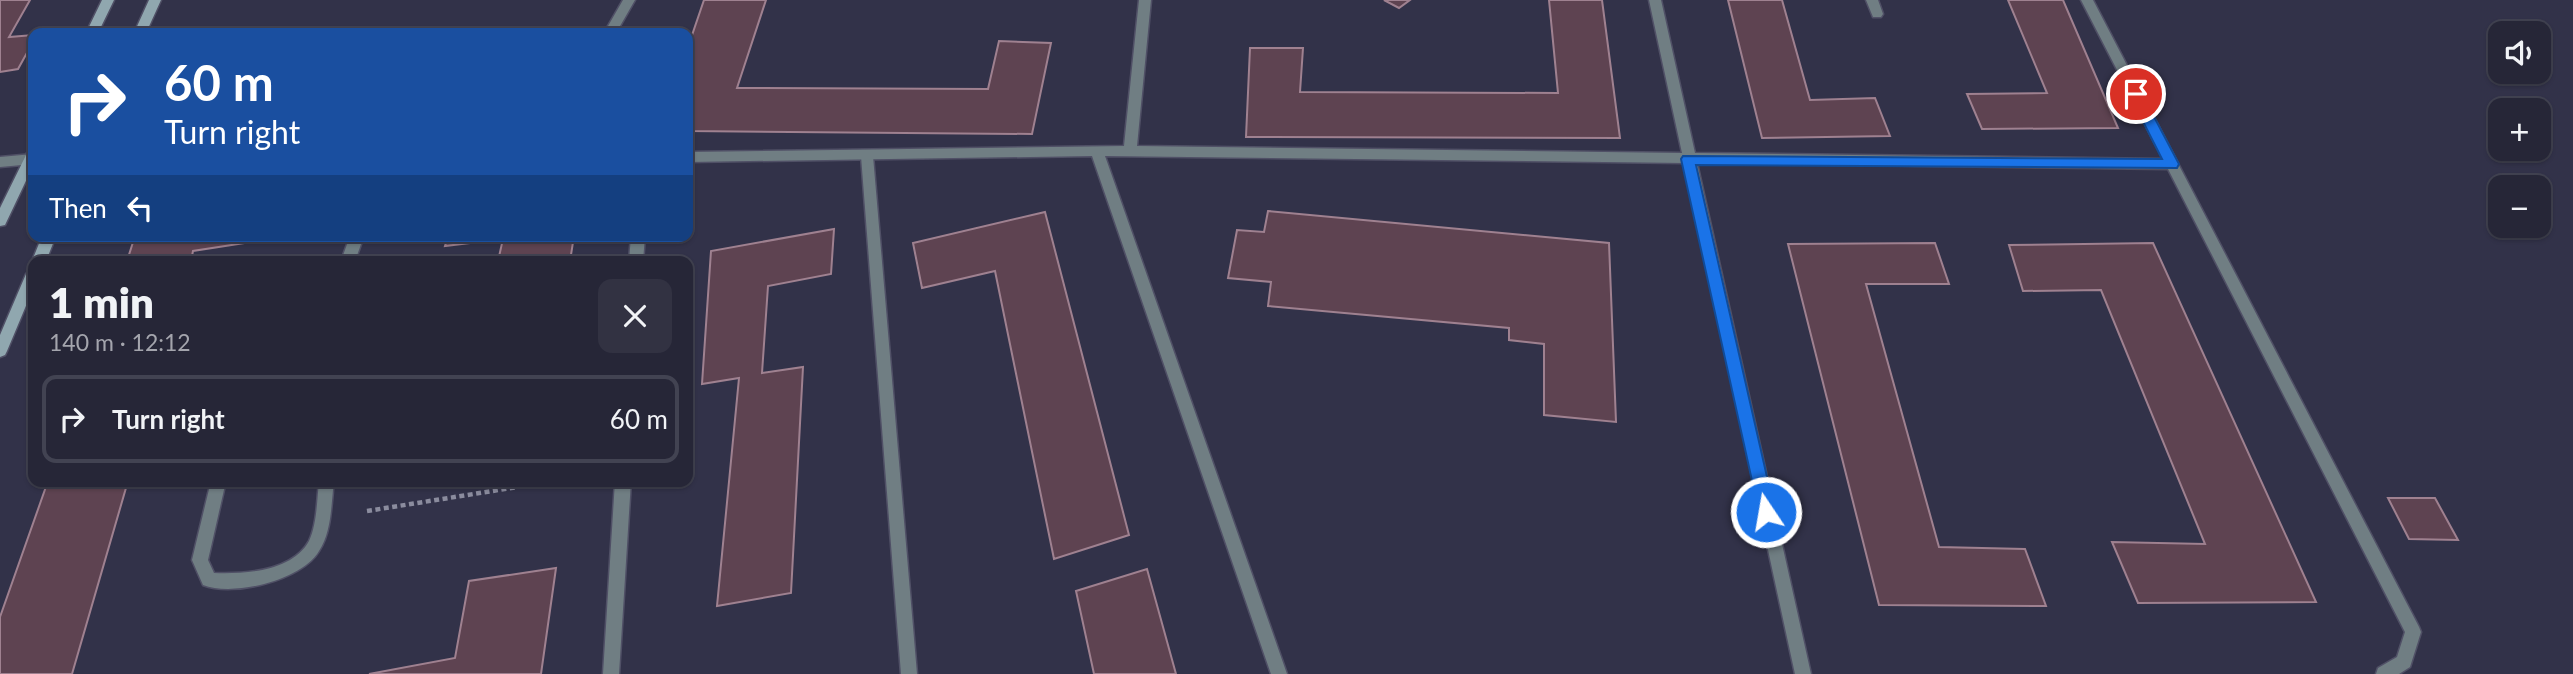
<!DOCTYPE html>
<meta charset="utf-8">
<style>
body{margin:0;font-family:Lato,sans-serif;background:#323242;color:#f1f3f6;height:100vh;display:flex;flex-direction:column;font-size:26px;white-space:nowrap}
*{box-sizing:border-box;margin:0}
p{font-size:23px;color:#a4a5ad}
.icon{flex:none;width:38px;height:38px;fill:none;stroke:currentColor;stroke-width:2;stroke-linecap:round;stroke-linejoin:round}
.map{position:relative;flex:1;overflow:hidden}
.side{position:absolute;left:28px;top:256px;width:665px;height:231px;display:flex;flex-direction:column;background:#262637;border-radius:14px;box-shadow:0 2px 5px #0004,0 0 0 2px #424352}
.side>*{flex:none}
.top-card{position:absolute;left:28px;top:28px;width:665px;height:214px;border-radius:14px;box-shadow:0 2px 5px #0004,0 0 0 2px #424352;background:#1a4fa0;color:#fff;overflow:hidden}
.tools{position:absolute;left:2488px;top:21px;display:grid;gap:14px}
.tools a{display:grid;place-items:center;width:63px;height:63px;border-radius:14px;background:#262637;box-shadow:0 2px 5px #0004,0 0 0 2px #424352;font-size:35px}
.pin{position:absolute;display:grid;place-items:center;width:60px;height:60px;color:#fff;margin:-30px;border:4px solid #fff;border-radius:50%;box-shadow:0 2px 7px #0007}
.me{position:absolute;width:77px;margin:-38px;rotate:348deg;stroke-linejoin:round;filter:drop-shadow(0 0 5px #0008)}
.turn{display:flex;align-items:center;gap:24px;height:147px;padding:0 21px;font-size:32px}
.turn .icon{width:91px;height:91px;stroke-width:2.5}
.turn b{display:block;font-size:49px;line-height:60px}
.then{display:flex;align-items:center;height:66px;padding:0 21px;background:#0003;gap:14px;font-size:26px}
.round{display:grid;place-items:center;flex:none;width:74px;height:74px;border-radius:14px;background:#323242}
.head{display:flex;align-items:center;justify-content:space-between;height:119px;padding:0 21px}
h1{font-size:42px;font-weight:800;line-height:52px}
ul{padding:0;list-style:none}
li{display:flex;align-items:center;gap:21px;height:88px;margin:0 14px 10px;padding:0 7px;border:4px solid #424352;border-radius:14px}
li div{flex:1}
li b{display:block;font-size:26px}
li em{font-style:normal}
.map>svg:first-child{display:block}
.building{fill:#5e4351;stroke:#9f8190;stroke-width:2}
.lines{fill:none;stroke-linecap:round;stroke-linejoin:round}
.lane-casing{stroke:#505066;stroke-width:3}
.street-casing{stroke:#505066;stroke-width:3}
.secondary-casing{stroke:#505066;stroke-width:3}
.path{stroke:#8b8c9e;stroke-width:4.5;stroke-dasharray:5 3.5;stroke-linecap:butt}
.lane{fill:#707e83;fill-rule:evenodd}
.street{fill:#707e83;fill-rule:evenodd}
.secondary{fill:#90a7af;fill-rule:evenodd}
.route{fill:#1a73e8;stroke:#114b97;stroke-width:2}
</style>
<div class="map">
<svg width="2573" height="674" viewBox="0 0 2573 674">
<rect width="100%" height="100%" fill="#323249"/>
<path class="building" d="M 0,0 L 30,0 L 9,37 L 33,35 L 33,42 L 18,69 L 0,72 Z
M 704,0 L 766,0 L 737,88 L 988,89 L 999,41 L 1051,43 L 1032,134 L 688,131 L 688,47 Z
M 1384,0 L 1410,0 L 1399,8 Z
M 1549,0 L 1602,0 L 1620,138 L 1246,137 L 1250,48 L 1303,48 L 1300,92 L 1558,93 Z
M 1728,0 L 1782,0 L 1810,100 L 1875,98 L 1890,136 L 1762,138 Z
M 2008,0 L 2063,0 L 2118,128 L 1982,129 L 1967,94 L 2047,93 Z
M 1268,211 L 1609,243 L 1616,422 L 1544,415 L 1544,344 L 1509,340 L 1509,328 L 1268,306 L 1271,282 L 1228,278 L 1237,230 L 1264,232 Z
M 1045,212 L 1129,535 L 1054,559 L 995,271 L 922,288 L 913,243 Z
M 834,229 L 831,274 L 768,286 L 762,373 L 803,367 L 791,593 L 717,606 L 739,378 L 702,384 L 711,251 Z
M 135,236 L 270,236 L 270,239 L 193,251 L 191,261 L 127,261 Z
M 448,236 L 574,236 L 570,261 L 498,261 L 503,239 L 445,246 Z
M 1935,243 L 1949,284 L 1866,284 L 1939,547 L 2025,549 L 2046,606 L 1879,605 L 1788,244 Z
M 2153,243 L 2316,602 L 2138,603 L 2112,542 L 2205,544 L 2101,290 L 2023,291 L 2009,245 Z
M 48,481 L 128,481 L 72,674 L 0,674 L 0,617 Z
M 2388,498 L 2435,498 L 2458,540 L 2409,539 Z
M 556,568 L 541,674 L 369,674 L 455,658 L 469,581 Z
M 1147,569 L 1176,674 L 1094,674 L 1076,591 Z"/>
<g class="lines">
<g class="lane-casing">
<path id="lane" d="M 1866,0 L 1878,0 L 1883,14 L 1881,17 L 1873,17 Z
M 867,151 L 873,156 L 917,674 L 901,674 L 861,156 Z
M 350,236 L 364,236 L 355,261 L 341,261 Z
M 211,481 L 226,481 L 208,560 L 214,573 C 244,574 292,572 309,541 C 317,524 317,500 319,481 L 334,481 C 331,504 332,531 319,551 C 302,580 234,597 203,585 L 192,560 Z"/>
</g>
<g class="street-casing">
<path id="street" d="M 623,0 L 635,0 L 616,33 L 604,33 Z
M 1139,0 L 1151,0 L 1137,146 L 1682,153 L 1649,0 L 1661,0 L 1695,153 L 2163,159 L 2081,0 L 2093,0 L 2419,627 L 2421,632 L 2410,667 L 2399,674 L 2376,674 L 2378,668 L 2397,657 L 2405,632 L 2168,169 L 1697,163 L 1811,674 L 1795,674 L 1684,163 L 1105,156 L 1287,674 L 1271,674 L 1092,156 L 688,162 L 688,152 L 1124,146 Z
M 33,154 L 33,164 L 0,167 L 0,157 Z
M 631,236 L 645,236 L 643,261 L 629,261 Z
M 615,481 L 631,481 L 619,674 L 603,674 Z"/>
</g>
<g class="secondary-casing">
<path id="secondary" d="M 102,0 L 114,0 L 98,33 L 86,33 Z
M 149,0 L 161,0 L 146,33 L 134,33 Z
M 33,148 L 33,166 L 5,225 L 0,226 L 0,208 L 27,153 Z
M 42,236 L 56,236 L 46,261 L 33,261 L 33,263 L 32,261 Z
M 33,269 L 33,289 L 7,351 L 5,355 L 0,357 L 0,335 L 26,274 Z"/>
</g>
<path class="path" d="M 367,511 L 555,481"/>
<use href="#lane" class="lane"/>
<use href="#street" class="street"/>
<use href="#secondary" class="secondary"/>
</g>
<path class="route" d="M 2136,89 L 2142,94 L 2179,164 L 2177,168 L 1696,165 L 1775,512 L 1773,517 L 1766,519 L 1760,517 L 1681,159 L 1683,156 L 2162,159 L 2129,94 Z"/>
</svg>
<div class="tools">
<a><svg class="icon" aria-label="sound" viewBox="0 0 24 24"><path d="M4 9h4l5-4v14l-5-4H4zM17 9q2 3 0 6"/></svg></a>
<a>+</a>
<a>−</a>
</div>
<div class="pin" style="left:2136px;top:94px;background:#d93025"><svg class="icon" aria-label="arrive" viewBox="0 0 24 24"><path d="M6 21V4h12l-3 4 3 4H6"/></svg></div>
<svg class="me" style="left:1766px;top:512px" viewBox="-20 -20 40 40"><circle r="17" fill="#1a73e8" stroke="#fff" stroke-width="3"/><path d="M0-11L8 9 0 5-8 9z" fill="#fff"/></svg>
<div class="top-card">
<div class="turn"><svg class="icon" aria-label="right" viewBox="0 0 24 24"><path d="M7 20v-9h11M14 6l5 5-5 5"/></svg><div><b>60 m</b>Turn right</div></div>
<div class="then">Then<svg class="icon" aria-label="left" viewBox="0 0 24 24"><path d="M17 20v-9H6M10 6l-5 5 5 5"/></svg></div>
</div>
<section class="side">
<div class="head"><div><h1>1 min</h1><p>140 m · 12:12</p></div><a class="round"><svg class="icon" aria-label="close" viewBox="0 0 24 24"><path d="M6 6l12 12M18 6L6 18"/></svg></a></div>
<ul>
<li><svg class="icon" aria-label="right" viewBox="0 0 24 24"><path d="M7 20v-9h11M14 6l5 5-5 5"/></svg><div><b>Turn right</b></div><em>60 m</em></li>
</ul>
</section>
</div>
